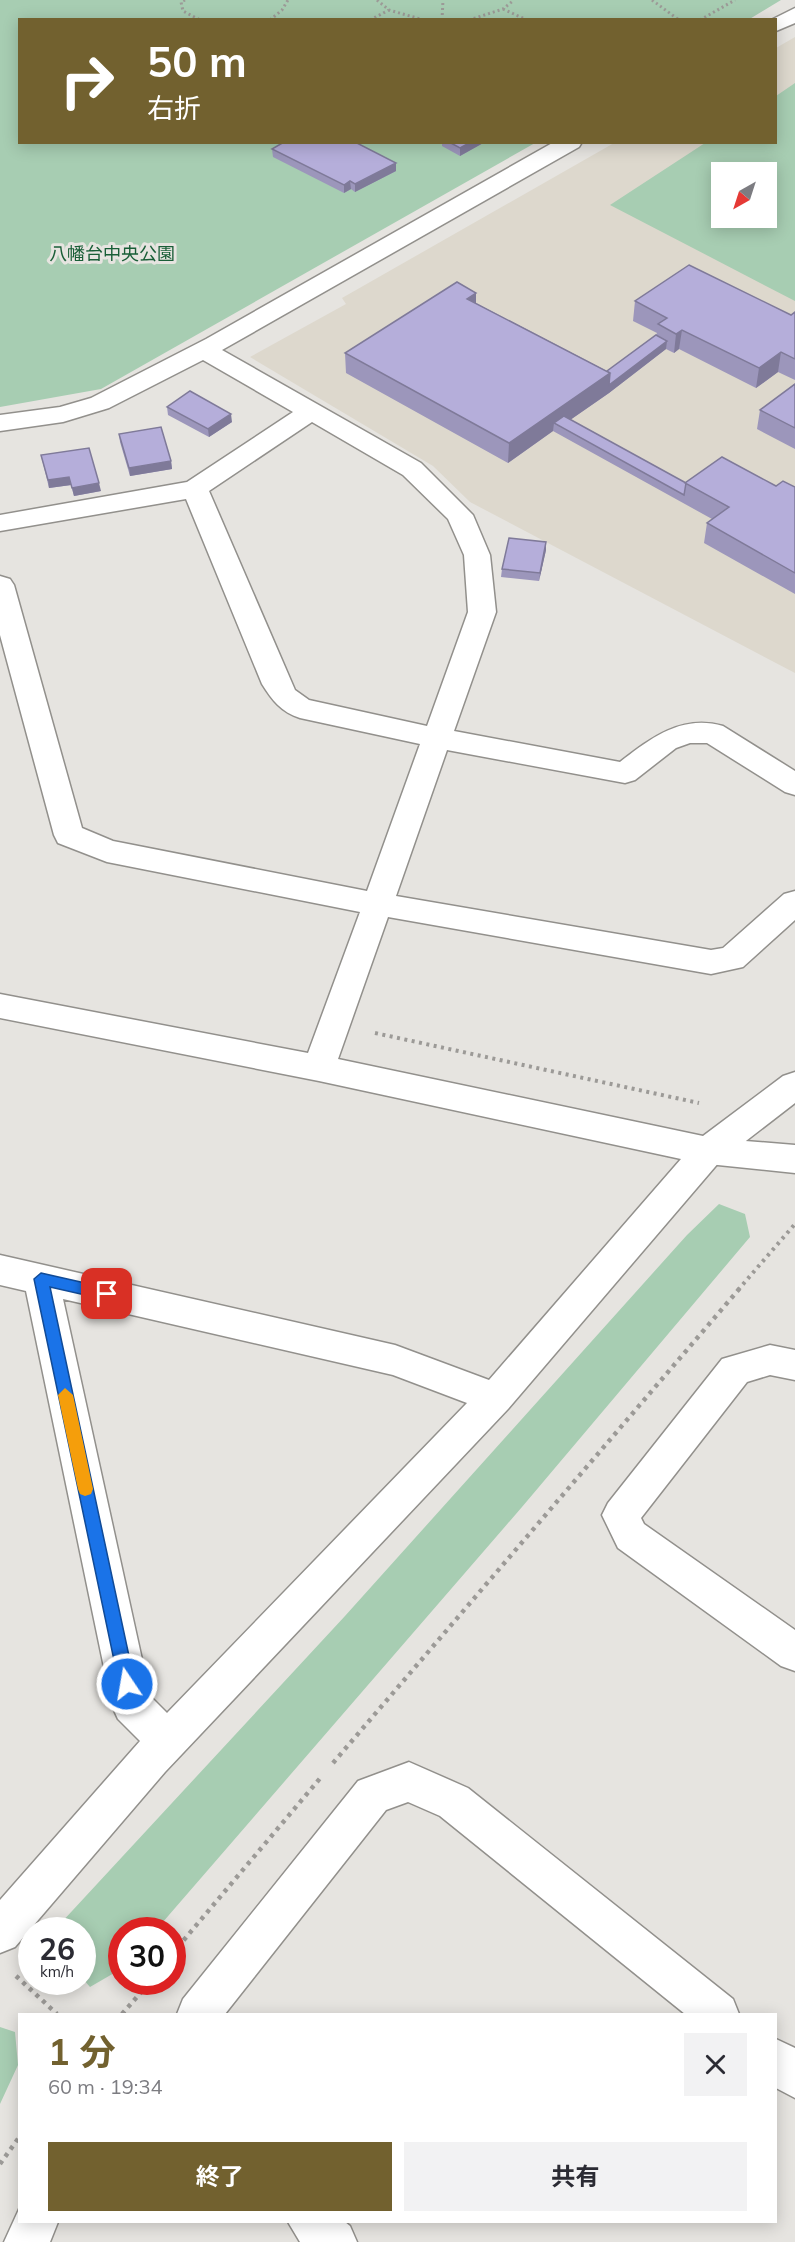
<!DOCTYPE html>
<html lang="ja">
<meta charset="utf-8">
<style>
body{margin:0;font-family:Mulish,"Noto Sans JP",sans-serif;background:#f2f2f3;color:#2b2b33;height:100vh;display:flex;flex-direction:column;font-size:22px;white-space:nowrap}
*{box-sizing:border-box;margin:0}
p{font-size:20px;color:#7c7c81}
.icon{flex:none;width:33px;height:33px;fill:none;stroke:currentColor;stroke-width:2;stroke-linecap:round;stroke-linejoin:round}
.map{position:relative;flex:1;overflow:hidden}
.sheet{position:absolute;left:18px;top:2013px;width:759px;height:210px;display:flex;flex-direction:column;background:#fff;border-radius:0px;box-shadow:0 3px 15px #0003}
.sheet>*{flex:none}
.top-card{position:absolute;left:18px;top:18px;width:759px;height:126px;border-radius:0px;box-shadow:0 3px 15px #0003;background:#72612f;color:#fff;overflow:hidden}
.needle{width:39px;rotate:219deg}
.buttons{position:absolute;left:711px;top:162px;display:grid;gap:12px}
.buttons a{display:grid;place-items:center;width:66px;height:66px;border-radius:0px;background:#fff;box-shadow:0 3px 15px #0003;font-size:30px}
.speed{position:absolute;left:18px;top:1917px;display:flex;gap:12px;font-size:30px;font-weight:700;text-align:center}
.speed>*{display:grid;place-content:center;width:78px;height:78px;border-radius:50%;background:#fff;box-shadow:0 3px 15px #0003;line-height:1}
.speed small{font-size:15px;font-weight:400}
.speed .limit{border:9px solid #d22;background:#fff;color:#111}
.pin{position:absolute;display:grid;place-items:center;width:51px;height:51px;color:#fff;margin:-26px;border-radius:12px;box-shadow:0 3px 9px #0006}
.me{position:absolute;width:66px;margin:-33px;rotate:348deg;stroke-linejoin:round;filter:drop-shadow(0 0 4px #0008)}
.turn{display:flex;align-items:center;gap:21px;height:126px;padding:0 30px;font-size:27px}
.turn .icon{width:78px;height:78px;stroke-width:2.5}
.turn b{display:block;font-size:42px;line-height:51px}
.round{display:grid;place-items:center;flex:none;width:63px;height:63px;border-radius:0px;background:#f2f2f3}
.overview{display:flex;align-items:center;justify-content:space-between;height:102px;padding:0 30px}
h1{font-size:36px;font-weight:700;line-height:45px;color:#72612f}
.action{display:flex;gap:12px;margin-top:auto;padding:12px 30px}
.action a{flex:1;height:69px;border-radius:0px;background:#72612f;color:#fff;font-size:24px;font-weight:700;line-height:69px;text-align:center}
.action a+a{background:#f2f2f3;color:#2b2b33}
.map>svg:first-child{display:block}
.built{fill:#ddd8cd;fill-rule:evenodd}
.green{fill:#a7cdb2;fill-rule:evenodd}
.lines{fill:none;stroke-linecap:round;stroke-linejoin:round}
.minor-casing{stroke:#92908c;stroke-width:3}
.tertiary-casing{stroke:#92908c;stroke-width:3}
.path-far2{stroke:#9c9a97;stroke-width:3;stroke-dasharray:2 3;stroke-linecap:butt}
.path-far1{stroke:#9c9a97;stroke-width:4;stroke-dasharray:3 4.5;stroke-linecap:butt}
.path{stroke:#9c9a97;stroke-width:4.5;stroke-dasharray:4 5;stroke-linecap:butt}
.minor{fill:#fff;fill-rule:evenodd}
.tertiary{fill:#fff;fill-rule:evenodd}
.wall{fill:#9c96bb}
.shaded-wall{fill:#7f7a99}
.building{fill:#b5aeda;stroke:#7f7a99;stroke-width:1.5}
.route{fill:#1a73e8;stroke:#114b97;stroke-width:1.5}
.slow{fill:#f59e0b}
.labels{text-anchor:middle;stroke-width:6;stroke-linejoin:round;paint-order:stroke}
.far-park-label{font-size:18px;fill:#195e37;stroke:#e6e4e0}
</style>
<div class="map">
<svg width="795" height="2242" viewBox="0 0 795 2242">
<rect width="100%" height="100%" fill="#e6e4e0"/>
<path class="built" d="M 795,37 L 795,673 L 470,502 L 433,466 L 250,357 L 346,304 L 342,298 L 614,143 L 776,142 L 776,48 ZM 722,172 L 766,172 L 766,218 L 722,218 Z"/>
<path class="green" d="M 0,0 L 781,0 L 748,20 L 20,20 L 20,142 L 535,143 L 101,389 L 0,407 Z
M 795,83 L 795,301 L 610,205 L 705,143 L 776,142 L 776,96 ZM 722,172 L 766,172 L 766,218 L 722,218 Z
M 719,1204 L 745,1214 L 750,1237 L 522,1507 L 156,1930 L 122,1930 L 121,1969 L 90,1987 L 83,1979 L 82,1930 L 60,1930 L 60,1924 L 345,1616 L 687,1235 Z
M 0,2027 L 15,2032 L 18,2065 L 0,2104 Z"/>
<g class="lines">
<g class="minor-casing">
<path id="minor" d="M 795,8 L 795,23 L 776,31 L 776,20 L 771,20 Z
M 554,142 L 582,142 L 579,147 L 222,350 L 421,463 L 473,515 L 490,555 L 496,612 L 454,731 L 620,762 C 651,738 682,714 723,726 L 795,771 L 795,795 L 785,792 L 707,743 L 690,743 L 676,748 L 635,780 L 625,783 L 447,750 L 396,896 L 711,950 L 723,948 L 784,894 L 795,891 L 795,920 L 743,967 L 711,974 L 388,917 L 338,1059 L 703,1136 L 783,1076 L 795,1072 L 795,1103 L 720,1161 L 508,1409 L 165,1772 L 15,1947 L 0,1953 L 0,1900 L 140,1741 L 118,1719 L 112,1706 L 26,1291 L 0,1285 L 0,1255 L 395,1345 L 489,1380 L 681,1159 L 319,1081 L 0,1018 L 0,994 L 308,1053 L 360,912 L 107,862 L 58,843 L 54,835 L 0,635 L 0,576 L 10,579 L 14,585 L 82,828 L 113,841 L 367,891 L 420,744 L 300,718 C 281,712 272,700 262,684 L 186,499 L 0,531 L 0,515 L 187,482 L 293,412 L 203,360 L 109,408 L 63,422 L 0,431 L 0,415 L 60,407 L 91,398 L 206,339 ZM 312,422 L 403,475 L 448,519 L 464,555 L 468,612 L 427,726 L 309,700 L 295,690 L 209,491 ZM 63,1299 L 393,1375 L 467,1403 L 167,1713 L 150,1696 Z
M 770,1345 L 795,1350 L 795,1380 L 770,1375 L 747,1382 L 641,1518 L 644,1524 L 795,1630 L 795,1671 L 781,1666 L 618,1548 L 602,1515 L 608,1503 L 722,1359 Z
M 409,1762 L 468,1788 L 733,1999 L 739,2014 L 685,2014 L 440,1816 L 408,1802 L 386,1810 L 225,2014 L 177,2014 L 183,1999 L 358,1781 Z
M 776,2039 L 795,2048 L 795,2098 L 776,2088 Z
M 20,2207 L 20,2222 L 58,2222 L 50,2242 L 4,2242 Z
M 288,2222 L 345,2222 L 350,2226 L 357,2242 L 300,2242 Z"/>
</g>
<g class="tertiary-casing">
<path id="tertiary" d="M 708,1138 L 795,1145 L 795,1173 L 708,1164 L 696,1161 L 691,1151 L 696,1141 Z"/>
</g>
<path class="path-far2" d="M 185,0 L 181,2 L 183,11 L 200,20
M 377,0 L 389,10 L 424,20
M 652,0 L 679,20
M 503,9 L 527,20
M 270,20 L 282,10 L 288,0
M 370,20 L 389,10
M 442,20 L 443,0
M 469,20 L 503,9 L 514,0
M 700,20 L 735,0"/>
<path class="path-far1" d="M 375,1033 L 699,1103
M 738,1290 L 795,1224"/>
<path class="path" d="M 333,1763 L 740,1288
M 172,1954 L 322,1776
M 16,1976 L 57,2014
M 122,2014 L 150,1982
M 0,2164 L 20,2136"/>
<use href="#minor" class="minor"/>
<use href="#tertiary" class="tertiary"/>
</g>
<path class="wall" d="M 442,142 L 485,142 L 460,156 L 442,146 Z
M 272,149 L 396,171 L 355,192 L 351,189 L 344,193 L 273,157 Z
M 476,293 L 476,303 L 607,371 L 656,335 L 657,333 L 633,321 L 635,301 L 791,315 L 795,312 L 795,380 L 778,372 L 756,388 L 679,349 L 674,353 L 666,349 L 609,393 L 570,420 L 686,483 L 795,487 L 795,594 L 704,543 L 707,523 L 712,519 L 553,431 L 508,463 L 346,373 L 345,353 Z
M 795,384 L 795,449 L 757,429 L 760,410 Z
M 167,407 L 232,422 L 209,437 L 168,415 Z
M 119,434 L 171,461 L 172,469 L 130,476 L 120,442 Z
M 41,455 L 101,491 L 74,496 L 71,485 L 49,488 Z
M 546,550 L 539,581 L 501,577 L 502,569 Z"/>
<path class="shaded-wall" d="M 471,142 L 485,142 L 460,156 L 460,148 Z
M 396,163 L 396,171 L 355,192 L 355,184 Z
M 350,181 L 351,189 L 344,193 L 344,185 Z
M 476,293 L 476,312 L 467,299 Z
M 682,330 L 679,349 L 674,353 L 676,334 Z
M 667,341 L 666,349 L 609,393 L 609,385 Z
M 781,352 L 778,372 L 756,388 L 759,368 Z
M 610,373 L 609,393 L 560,427 L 554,423 L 553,431 L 508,463 L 509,443 Z
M 231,414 L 232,422 L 209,437 L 208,429 Z
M 171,461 L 172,469 L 130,476 L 129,468 Z
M 69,477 L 71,485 L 49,488 L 48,480 Z
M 99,483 L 101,491 L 74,496 L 72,488 Z
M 546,542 L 546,550 L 539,581 L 540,573 Z"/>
<path class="building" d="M 284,142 L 355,142 L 396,163 L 355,184 L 350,181 L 344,185 L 272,149 Z
M 449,142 L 471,142 L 460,148 Z
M 689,265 L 791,315 L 795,312 L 795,359 L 781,352 L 759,368 L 682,330 L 676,334 L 658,324 L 667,318 L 635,301 Z
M 457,282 L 476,293 L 467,299 L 610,373 L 509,443 L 345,353 Z
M 656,335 L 667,341 L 609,385 L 610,373 L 607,371 Z
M 795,384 L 795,428 L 760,410 Z
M 190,391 L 231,414 L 208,429 L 167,407 Z
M 564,416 L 686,483 L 684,495 L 554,423 Z
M 161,427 L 171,461 L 129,468 L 119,434 Z
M 89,448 L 99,483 L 72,488 L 69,477 L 48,480 L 41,455 Z
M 722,457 L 776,486 L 783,481 L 795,487 L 795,573 L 707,523 L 729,507 L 685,483 Z
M 509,538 L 546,542 L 540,573 L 502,569 Z"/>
<path class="route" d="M 41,1273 L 107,1288 L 114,1294 L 107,1300 L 50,1287 L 135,1684 L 133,1689 L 127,1691 L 121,1689 L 119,1684 L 34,1279 Z"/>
<path class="slow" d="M 65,1388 L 73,1395 L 93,1489 L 91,1494 L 85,1496 L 80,1494 L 78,1489 L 58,1395 Z"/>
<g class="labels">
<g class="far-park-label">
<text x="112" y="260">八幡台中央公園</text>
</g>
</g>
</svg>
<div class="buttons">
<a><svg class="needle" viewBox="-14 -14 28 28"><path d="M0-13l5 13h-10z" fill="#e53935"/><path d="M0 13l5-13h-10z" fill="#7c7c81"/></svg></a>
</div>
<div class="speed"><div>26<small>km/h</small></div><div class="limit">30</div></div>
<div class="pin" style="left:107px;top:1294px;background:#d93025"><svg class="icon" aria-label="arrive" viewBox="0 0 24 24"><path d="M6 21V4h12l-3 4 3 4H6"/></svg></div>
<svg class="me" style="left:127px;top:1684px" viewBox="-20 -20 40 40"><circle r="17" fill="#1a73e8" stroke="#fff" stroke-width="3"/><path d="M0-11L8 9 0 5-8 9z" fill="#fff"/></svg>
<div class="top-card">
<div class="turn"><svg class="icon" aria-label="right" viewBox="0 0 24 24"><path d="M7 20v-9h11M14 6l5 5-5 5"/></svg><div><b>50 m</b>右折</div></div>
</div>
<section class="sheet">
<div class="overview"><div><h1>1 分</h1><p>60 m · 19:34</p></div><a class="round"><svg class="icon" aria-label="close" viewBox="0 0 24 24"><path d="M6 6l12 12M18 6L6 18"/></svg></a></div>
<div class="action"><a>終了</a><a>共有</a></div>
</section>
</div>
